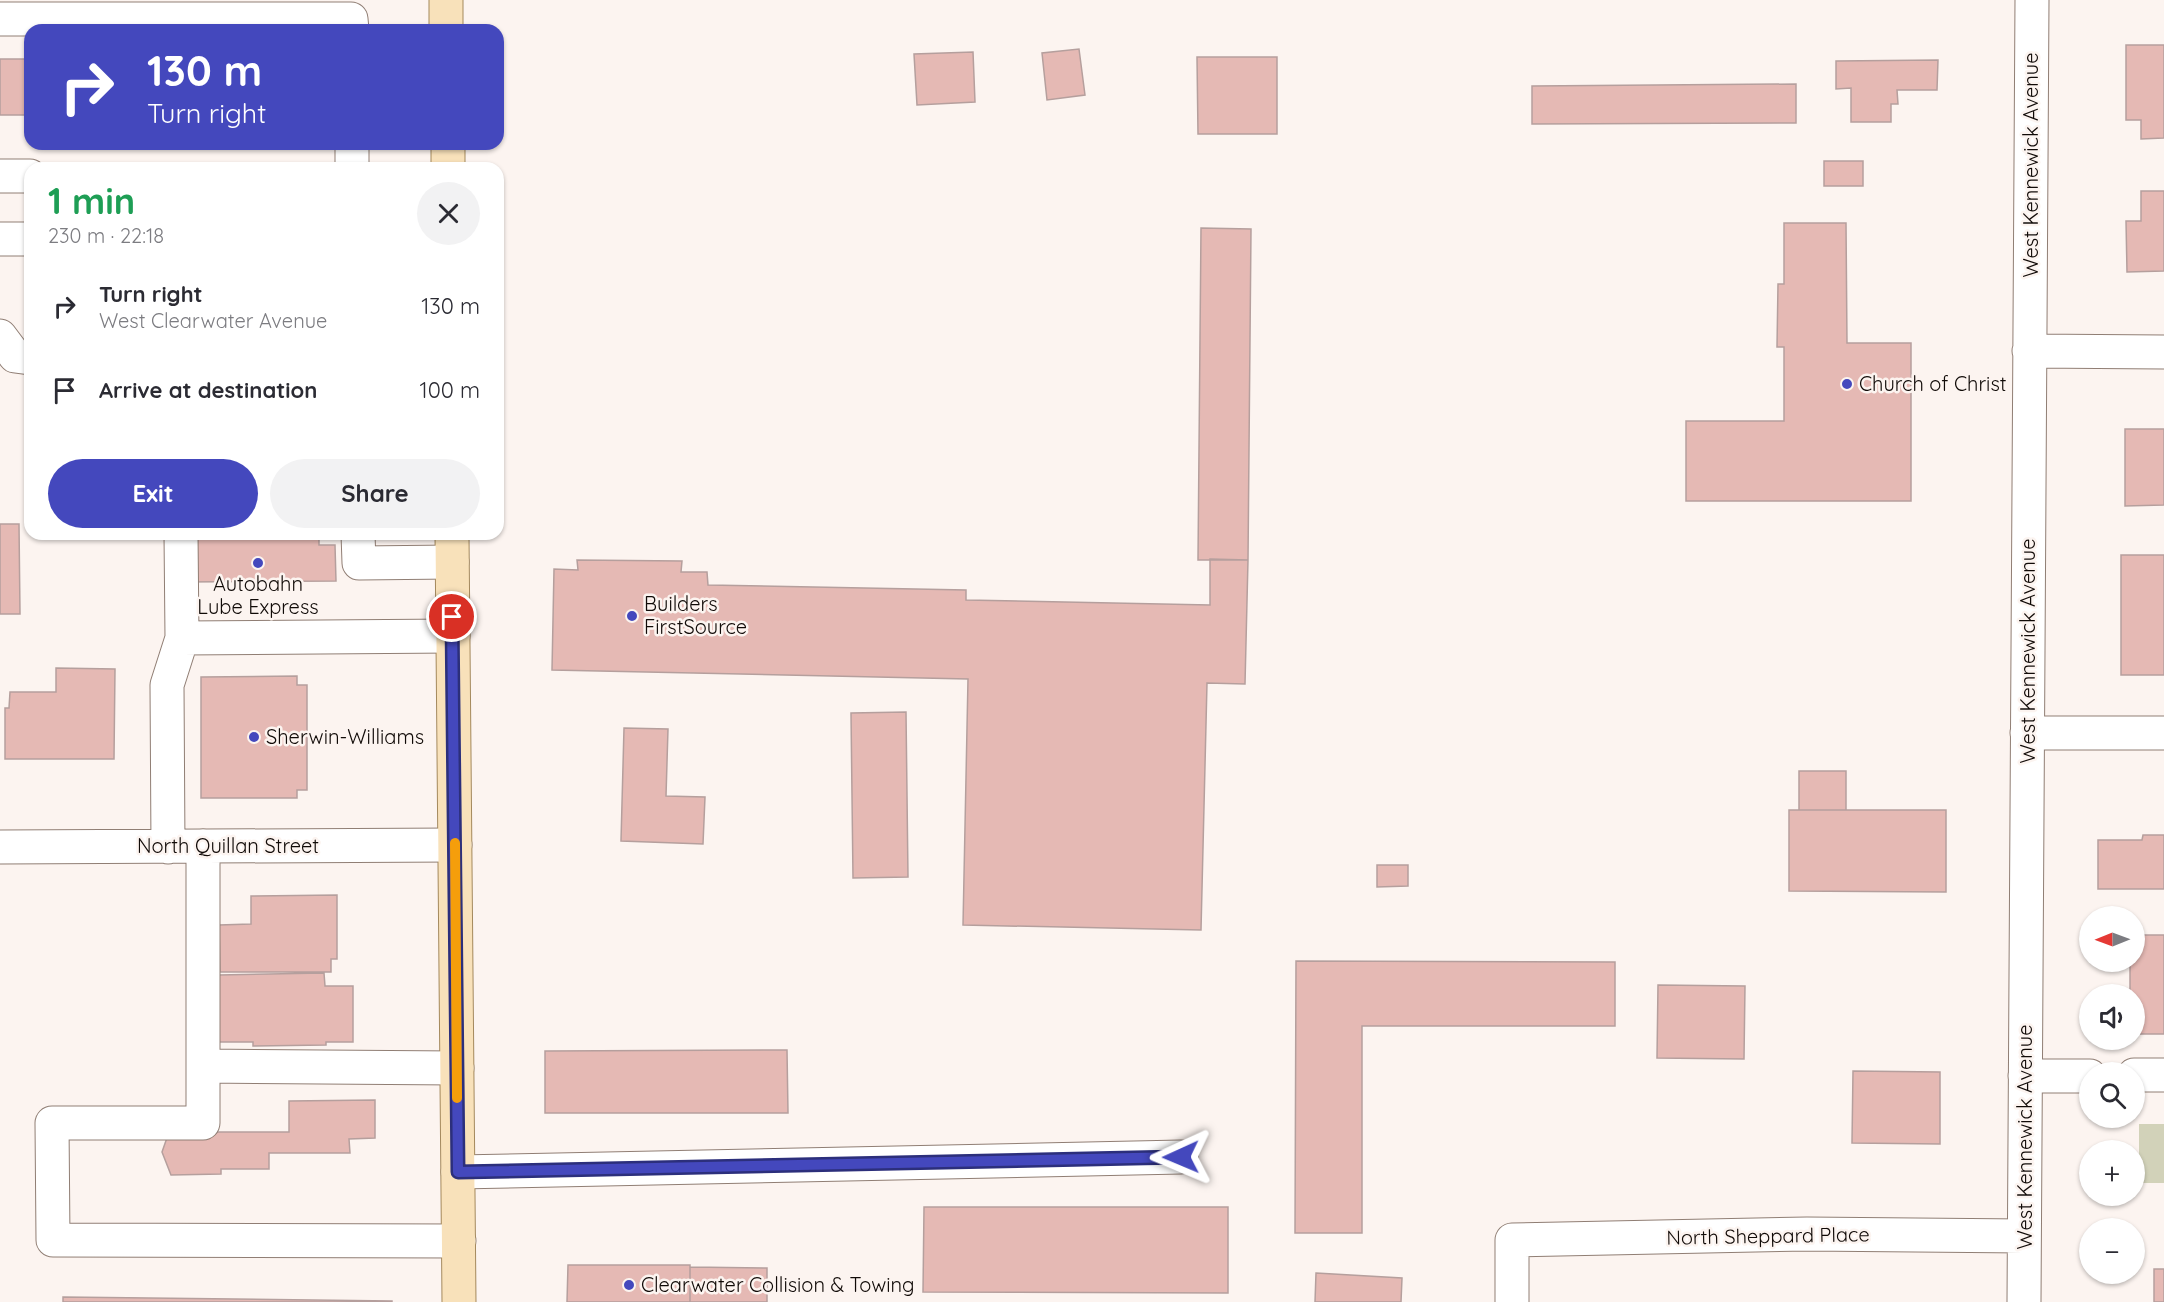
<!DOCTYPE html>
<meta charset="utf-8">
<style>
body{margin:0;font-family:Quicksand,sans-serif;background:#f2f2f3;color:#2b2b33;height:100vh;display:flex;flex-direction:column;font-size:22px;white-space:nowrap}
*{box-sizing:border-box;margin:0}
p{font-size:20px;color:#7c7c81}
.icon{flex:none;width:33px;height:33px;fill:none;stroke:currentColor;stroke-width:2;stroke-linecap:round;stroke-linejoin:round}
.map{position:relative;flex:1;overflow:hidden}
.details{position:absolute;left:24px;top:162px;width:480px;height:378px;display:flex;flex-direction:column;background:#fff;border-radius:18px;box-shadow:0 2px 4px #0004}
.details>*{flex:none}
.guide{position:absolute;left:24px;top:24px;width:480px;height:126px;border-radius:18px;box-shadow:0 2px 4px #0004;background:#4448bd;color:#fff;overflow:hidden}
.needle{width:39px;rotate:269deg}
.buttons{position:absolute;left:2079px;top:906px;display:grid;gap:12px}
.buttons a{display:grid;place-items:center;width:66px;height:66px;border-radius:50%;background:#fff;box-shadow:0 2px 4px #0004;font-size:30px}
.pin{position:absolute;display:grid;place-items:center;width:51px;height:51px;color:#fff;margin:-26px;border:3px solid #fff;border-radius:50%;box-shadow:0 2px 6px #0007}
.me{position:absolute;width:66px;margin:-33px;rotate:269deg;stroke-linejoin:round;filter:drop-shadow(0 0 4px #0008)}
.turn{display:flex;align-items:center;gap:21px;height:126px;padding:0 24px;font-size:27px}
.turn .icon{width:78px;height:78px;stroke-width:2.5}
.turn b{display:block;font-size:42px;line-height:51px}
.round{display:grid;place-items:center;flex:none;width:63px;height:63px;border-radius:32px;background:#f2f2f3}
.overview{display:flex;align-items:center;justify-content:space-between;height:102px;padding:0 24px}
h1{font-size:36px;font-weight:700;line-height:45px;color:#1e9e55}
.cta{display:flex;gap:12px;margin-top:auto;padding:12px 24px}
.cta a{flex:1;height:69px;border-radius:36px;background:#4448bd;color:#fff;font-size:24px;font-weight:700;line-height:69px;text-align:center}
.cta a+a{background:#f2f2f3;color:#2b2b33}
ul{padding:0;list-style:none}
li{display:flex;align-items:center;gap:18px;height:84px;padding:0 24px}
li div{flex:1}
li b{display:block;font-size:22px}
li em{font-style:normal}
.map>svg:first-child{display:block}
.green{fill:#d2d2b9}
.building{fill:#e5b9b4;stroke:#b59f9d;stroke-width:1.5}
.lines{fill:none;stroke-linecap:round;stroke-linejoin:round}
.minor-casing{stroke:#907e74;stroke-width:35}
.major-casing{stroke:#a4895d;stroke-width:35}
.minor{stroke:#fff;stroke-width:33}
.major{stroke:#f8e1ba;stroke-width:33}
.route-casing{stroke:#2c2f7b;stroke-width:15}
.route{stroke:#4448bd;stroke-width:10}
.slow{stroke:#f59e0b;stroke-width:10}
.poi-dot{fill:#4448bd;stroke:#fcf4f0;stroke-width:2}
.labels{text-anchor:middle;stroke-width:5;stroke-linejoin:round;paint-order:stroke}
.street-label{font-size:20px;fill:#100a07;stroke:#fcf4f0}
.poi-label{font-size:20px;fill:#100a07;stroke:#fcf4f0;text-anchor:start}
</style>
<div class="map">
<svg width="2164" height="1302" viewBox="0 0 2164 1302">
<rect width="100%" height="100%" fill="#fcf4f0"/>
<path class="green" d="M 2139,1124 L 2164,1124 L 2164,1183 L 2139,1183 Z"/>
<path class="building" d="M 2126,45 L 2164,45 L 2164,138 L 2141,139 L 2141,120 L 2126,120 Z
M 1079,49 L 1085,95 L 1047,100 L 1042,53 Z
M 973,52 L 975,102 L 917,105 L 914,54 Z
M 1197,57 L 1277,57 L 1277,134 L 1198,134 Z
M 0,59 L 30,59 L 30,115 L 0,115 Z
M 1938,60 L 1937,90 L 1897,90 L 1898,104 L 1891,104 L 1891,122 L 1851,122 L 1851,88 L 1836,89 L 1836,61 Z
M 1796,84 L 1796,123 L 1532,124 L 1532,86 Z
M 1824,161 L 1863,161 L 1863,186 L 1824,186 Z
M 2141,191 L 2164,191 L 2164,271 L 2127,272 L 2126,221 L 2141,221 Z
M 1784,223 L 1846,223 L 1847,343 L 1911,343 L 1911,501 L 1686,501 L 1686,421 L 1784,421 L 1784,347 L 1777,347 L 1778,284 L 1784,284 Z
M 1201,228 L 1251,229 L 1248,560 L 1198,560 Z
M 2125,429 L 2164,429 L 2164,505 L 2125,506 Z
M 0,524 L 19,524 L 20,614 L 0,614 Z
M 180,534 L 319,534 L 319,545 L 335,545 L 336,581 L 182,582 Z
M 2121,555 L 2164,555 L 2164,675 L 2121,675 Z
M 1210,559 L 1248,560 L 1245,684 L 1207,683 L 1201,930 L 963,925 L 968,679 L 552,670 L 554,569 L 578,570 L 577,560 L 682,561 L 681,572 L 707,572 L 708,585 L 966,590 L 966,600 L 1210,605 Z
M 56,668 L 115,669 L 114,759 L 5,759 L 5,708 L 9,708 L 10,692 L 56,692 Z
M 297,676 L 297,685 L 307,685 L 307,790 L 297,790 L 297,798 L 201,798 L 201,677 Z
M 906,712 L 908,877 L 853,878 L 851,713 Z
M 624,728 L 668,729 L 666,796 L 705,797 L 703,844 L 621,841 Z
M 1799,771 L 1846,771 L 1846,810 L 1799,810 Z
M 1789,810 L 1946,810 L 1946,892 L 1789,891 Z
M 2143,835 L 2164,835 L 2164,889 L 2098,889 L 2098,840 L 2142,840 Z
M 1377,865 L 1408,865 L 1408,886 L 1377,887 Z
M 337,895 L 337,959 L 331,959 L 331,972 L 220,972 L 219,925 L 251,924 L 251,896 Z
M 2134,935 L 2164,935 L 2164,1034 L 2134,1034 L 2134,994 L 2130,994 L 2130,962 L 2134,962 Z
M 1296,961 L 1615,962 L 1615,1026 L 1362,1026 L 1362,1233 L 1295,1233 Z
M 324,973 L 325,986 L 353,986 L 353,1042 L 326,1042 L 326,1045 L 253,1046 L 253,1042 L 217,1042 L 219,975 Z
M 1658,985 L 1745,986 L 1744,1059 L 1657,1058 Z
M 787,1050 L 788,1113 L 545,1113 L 545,1051 Z
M 1853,1071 L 1940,1072 L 1940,1144 L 1852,1143 Z
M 375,1100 L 375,1138 L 349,1139 L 350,1153 L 269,1153 L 269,1169 L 221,1169 L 221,1174 L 171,1175 L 162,1152 L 169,1132 L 289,1132 L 289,1101 Z
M 924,1207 L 1228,1207 L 1228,1293 L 923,1292 Z
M 568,1265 L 690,1265 L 690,1302 L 567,1302 Z
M 690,1267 L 767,1268 L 767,1302 L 690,1302 Z
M 2154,1269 L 2164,1269 L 2164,1302 L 2154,1302 Z
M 1316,1273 L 1402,1278 L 1401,1302 L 1315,1302 Z
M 63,1297 L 392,1301 L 392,1302 L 63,1302 Z"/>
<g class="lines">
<g class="minor-casing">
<path id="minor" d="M 0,19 L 351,19 L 352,30
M 352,168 L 352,144
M 0,176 L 30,176
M 0,239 L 30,239
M 0,336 L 15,356 L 30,358
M 2029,351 L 2164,352
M 181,534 L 182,638 L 453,636
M 358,534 L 359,563 L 452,562
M 2027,733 L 2164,733
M 203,846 L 203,1066 L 457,1068
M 0,847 L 455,845
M 168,847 L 167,685 L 182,638
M 203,1066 L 203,1123 L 52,1123 L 53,1240 L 459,1241
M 2134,1075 L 2164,1075
M 2025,1076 L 2090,1076
M 458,1172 L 1181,1157
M 1512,1302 L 1512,1240 L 1807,1234 L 2024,1236
M 2024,1302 L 2032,0"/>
</g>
<g class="major-casing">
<path id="major" d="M 446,0 L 446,30
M 448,144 L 448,168
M 452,534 L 459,1302"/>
</g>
<use href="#minor" class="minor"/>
<use href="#major" class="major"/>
</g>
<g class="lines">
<g class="route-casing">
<path id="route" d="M 452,617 L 458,1172 L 1181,1157"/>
</g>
<use href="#route" class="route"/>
<path class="slow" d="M 455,843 L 457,1098"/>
</g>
<g class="poi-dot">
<circle cx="1847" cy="384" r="6"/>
<circle cx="258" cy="563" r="6"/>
<circle cx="632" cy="616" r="6"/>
<circle cx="254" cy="737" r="6"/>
<circle cx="629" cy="1285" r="6"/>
</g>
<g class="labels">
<g class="street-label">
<text transform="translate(2031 165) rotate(-90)" y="7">West Kennewick Avenue</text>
<text transform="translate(2028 651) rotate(-90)" y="7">West Kennewick Avenue</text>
<text x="228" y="853">North Quillan Street</text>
<text transform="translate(2025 1137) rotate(-90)" y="7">West Kennewick Avenue</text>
<text transform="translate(1768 1236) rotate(-1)" y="7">North Sheppard Place</text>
</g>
<g class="poi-label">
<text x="1859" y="391">Church of Christ</text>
<text x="258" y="591" text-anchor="middle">Autobahn<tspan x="258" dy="23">Lube Express</tspan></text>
<text x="644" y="611">Builders<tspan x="644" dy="23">FirstSource</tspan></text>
<text x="266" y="744">Sherwin-Williams</text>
<text x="641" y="1292">Clearwater Collision &amp; Towing</text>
</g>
</g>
</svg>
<div class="buttons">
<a><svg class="needle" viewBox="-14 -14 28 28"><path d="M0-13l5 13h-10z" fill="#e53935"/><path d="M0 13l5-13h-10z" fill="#7c7c81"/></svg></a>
<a><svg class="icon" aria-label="sound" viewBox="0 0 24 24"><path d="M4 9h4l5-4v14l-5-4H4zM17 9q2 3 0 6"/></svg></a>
<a><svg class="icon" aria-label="search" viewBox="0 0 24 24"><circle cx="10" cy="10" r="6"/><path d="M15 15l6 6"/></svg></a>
<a>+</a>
<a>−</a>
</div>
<div class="pin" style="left:452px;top:617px;background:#d93025"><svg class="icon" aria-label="arrive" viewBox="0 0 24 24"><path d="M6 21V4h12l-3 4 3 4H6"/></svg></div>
<svg class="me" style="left:1181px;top:1157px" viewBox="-20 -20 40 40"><path d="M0-17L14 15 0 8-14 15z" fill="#4448bd" stroke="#fff" stroke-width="4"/></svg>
<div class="guide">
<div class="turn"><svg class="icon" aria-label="right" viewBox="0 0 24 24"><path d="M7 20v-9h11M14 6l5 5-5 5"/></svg><div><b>130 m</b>Turn right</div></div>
</div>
<section class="details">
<div class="overview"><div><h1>1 min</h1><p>230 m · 22:18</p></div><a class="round"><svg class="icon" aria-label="close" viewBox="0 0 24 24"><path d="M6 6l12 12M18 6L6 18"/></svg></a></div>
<ul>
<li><svg class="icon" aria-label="right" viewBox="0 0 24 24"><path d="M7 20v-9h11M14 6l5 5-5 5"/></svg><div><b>Turn right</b><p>West Clearwater Avenue</p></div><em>130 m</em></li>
<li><svg class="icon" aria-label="arrive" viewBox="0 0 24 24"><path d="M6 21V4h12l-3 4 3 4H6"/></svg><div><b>Arrive at destination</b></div><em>100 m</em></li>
</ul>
<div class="cta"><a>Exit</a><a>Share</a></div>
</section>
</div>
